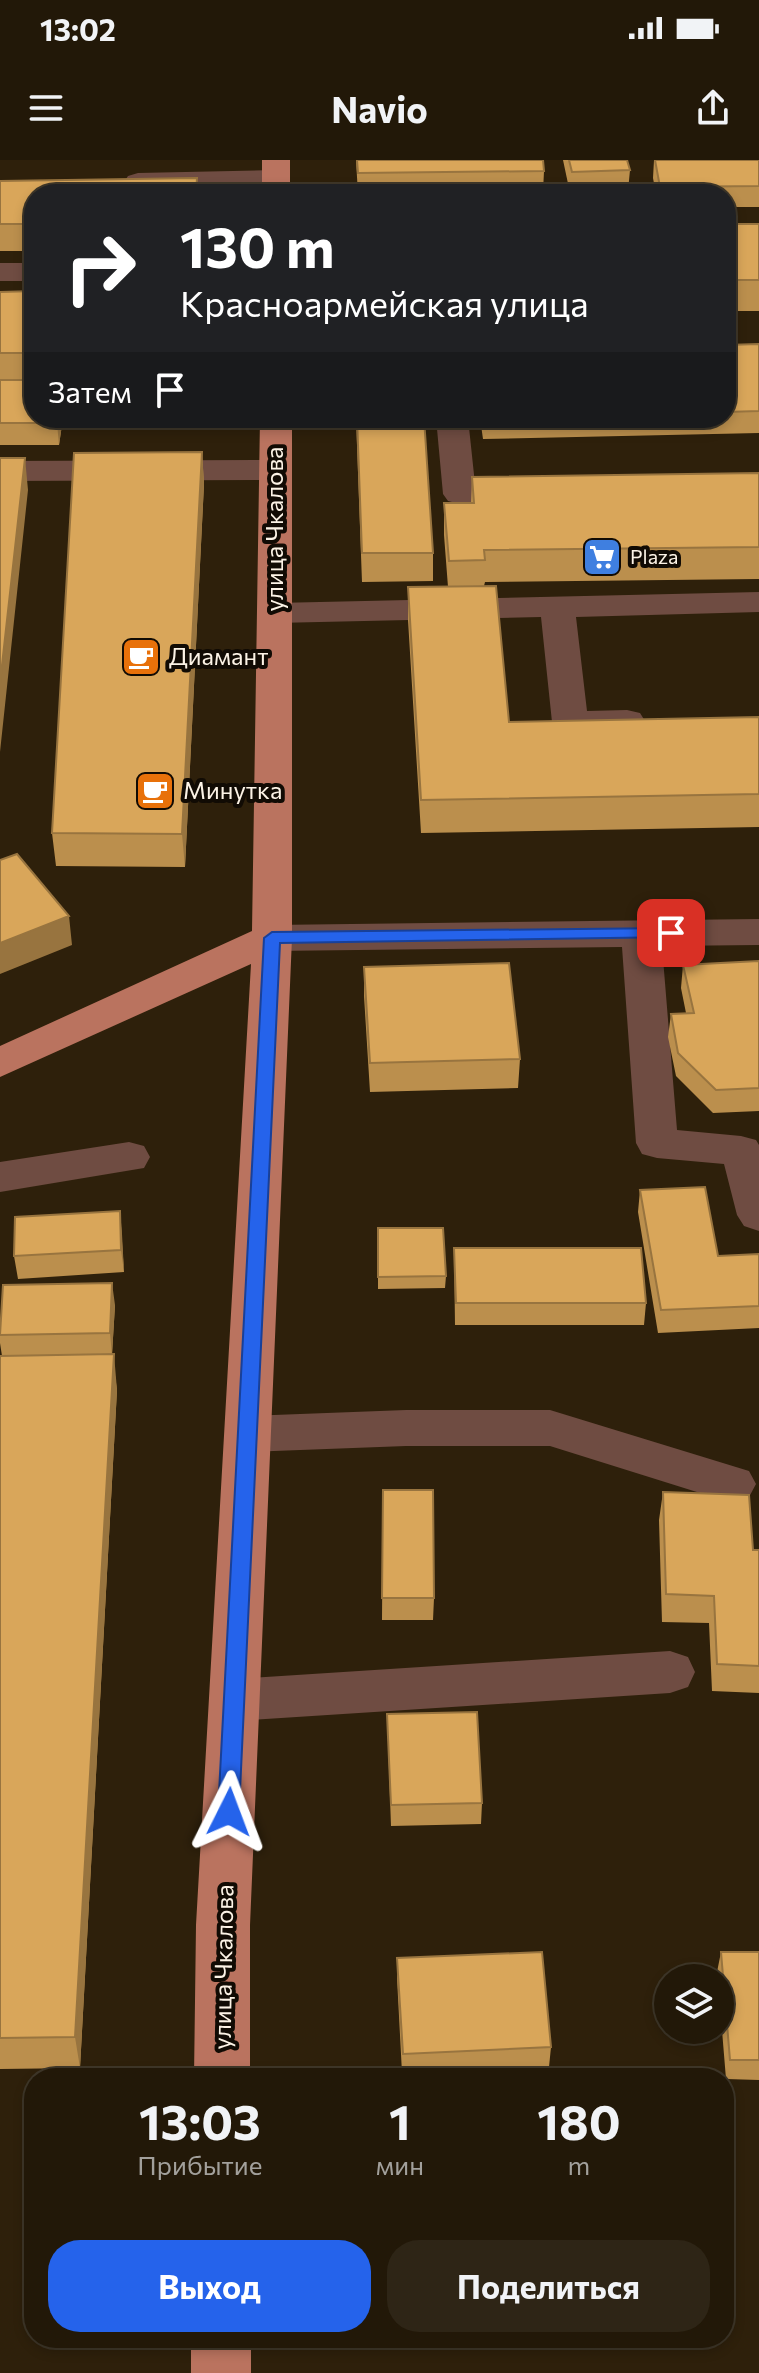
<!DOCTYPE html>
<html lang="ru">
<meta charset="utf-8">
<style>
body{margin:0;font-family:Commissioner,sans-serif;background:#2e2516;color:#f1f3f6;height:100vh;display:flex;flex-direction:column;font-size:30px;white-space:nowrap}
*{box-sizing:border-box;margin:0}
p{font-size:26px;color:#a2a09c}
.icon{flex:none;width:44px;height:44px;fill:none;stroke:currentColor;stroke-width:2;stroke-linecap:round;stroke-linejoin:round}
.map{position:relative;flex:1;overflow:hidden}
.drawer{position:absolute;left:24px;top:1908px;width:710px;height:280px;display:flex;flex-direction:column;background:#221808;border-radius:32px;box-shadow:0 4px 12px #0003,0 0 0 2px #3f3729}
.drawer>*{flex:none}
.guide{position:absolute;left:24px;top:24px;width:712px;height:244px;border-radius:32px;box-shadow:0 4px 12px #0003,0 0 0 2px #3f3729;background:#202124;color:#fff;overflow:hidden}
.controls{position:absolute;left:654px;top:1804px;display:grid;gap:16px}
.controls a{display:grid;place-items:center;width:80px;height:80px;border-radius:50%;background:#221808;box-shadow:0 4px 12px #0003,0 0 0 2px #3f3729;font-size:40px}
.pin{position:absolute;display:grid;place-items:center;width:68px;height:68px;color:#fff;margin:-34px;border-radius:16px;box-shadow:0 4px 12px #0006}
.me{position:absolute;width:88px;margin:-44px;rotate:3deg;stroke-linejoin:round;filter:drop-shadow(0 0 6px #0008)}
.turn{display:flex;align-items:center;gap:28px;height:168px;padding:0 24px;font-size:36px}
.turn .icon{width:104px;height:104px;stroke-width:2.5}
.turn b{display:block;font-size:56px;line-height:68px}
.then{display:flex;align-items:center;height:76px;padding:0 24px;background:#0003;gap:16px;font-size:30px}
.eta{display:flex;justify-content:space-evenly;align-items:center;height:136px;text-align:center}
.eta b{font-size:48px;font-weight:700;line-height:56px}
.button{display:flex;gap:16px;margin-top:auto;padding:16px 24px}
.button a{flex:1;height:92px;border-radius:32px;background:#2563eb;color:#fff;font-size:32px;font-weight:700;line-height:92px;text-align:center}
.button a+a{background:#2e2516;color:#f1f3f6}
.status{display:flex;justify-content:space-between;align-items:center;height:56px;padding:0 40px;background:#221808;direction:ltr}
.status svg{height:22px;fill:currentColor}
header{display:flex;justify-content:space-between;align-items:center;height:104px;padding:0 24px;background:#221808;font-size:36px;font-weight:700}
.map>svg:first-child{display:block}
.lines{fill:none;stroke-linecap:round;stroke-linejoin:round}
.minor{fill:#6f4c42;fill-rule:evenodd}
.major{fill:#ba735f;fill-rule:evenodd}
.wall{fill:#bb8f4d}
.shaded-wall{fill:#98743f}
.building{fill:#d9a65a;stroke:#98743f;stroke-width:2}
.route{fill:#2563eb;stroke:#184099;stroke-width:2}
.labels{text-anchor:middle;stroke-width:8;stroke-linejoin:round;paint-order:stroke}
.far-poi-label{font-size:20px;fill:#fcf3e6;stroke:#110b04;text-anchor:start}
.street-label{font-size:24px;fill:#fcf3e6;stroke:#110b04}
.poi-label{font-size:24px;fill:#fcf3e6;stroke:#110b04;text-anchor:start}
</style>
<div class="status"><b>13:02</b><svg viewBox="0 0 49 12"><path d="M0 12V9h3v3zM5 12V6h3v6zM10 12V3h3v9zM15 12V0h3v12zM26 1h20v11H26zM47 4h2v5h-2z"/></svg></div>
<header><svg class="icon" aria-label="menu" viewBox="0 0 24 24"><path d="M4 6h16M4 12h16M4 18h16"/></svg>Navio<svg class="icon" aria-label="share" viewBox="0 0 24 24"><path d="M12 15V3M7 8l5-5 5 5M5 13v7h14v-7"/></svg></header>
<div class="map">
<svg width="759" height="2213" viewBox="0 0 759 2213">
<rect width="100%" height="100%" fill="#2e200b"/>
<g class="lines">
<path class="minor" d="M 276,10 L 286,13 L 290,19 L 286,25 L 138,31 L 128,28 L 124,22 L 128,16 L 138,13 Z
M 0,103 L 34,103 L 34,121 L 0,121 Z
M 436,258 L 468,258 L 475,324 L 533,324 L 545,327 L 550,334 L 545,341 L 533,344 L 460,344 L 448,341 L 443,334 Z
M 275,300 L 287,303 L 291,310 L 287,317 L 275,320 L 0,321 L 0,301 Z
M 759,432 L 759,452 L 576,457 L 587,551 L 627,550 L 640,553 L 645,561 L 640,569 C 615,575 582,576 557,570 L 552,562 L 541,457 L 275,463 L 263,460 L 258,453 L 263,446 L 275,443 Z
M 759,759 L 759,785 L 662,786 L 677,970 L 741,976 L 756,980 L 759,985 L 759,1071 L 744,1066 L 737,1055 L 724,1004 L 657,998 L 642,994 L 636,983 L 622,787 L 272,791 L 258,787 L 252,778 L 258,769 L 272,765 Z
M 129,982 L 144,986 L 150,997 L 144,1008 L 0,1032 L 0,1002 Z
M 406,1250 L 550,1250 L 749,1311 L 756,1324 L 749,1337 L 732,1343 L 550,1286 L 406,1286 L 248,1292 L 232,1287 L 225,1274 L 232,1261 L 248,1256 Z
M 670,1491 L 688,1497 L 695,1512 L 688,1527 L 670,1533 L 234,1561 L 216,1555 L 209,1540 L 216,1525 L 234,1519 Z"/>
<path class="major" d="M 262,0 L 290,0 L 290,34 L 262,34 Z
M 260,258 L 292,258 L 292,778 L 250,1765 L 250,1918 L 194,1918 L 196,1765 L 251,804 L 0,917 L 0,886 L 252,771 Z
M 191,2178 L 251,2178 L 251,2213 L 191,2213 Z"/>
</g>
<path class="wall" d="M 356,0 L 543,0 L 544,11 L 543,32 L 358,34 Z
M 563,0 L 627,0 L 630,10 L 628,31 L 570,33 Z
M 654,0 L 759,0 L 759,47 L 726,47 L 726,34 L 656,34 L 653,18 Z
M 0,21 L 34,34 L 34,91 L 0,91 Z
M 726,64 L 759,64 L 759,151 L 726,151 Z
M 34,131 L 34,258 L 63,258 L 59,285 L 0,285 L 0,132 Z
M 759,184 L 759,273 L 483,279 L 480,258 L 726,258 L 726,185 Z
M 356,258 L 424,258 L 433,393 L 433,421 L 362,422 Z
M 202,292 L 204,324 L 185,707 L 56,706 L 52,673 Z
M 759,313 L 759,419 L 485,422 L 484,426 L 509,562 L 759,557 L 759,667 L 421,673 L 408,460 L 408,427 L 448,427 L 444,375 L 444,343 L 471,343 L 472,317 Z
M 759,801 L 759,951 L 713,953 L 676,916 L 668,877 L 671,854 L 686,853 L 681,828 L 683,805 Z
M 364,807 L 520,899 L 518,928 L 370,932 L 364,836 Z
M 640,1030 L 718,1096 L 759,1094 L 759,1168 L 658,1173 L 638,1052 Z
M 120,1051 L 124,1112 L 18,1119 L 14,1096 Z
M 378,1068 L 446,1116 L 445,1128 L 378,1129 Z
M 454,1088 L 646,1143 L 644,1165 L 455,1165 Z
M 115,1145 L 112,1194 L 117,1230 L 80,1908 L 0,1909 L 0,1196 L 2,1196 L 0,1183 L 0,1162 Z
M 383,1330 L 434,1438 L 433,1460 L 382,1460 Z
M 663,1332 L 753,1390 L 759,1390 L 759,1533 L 712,1531 L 709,1463 L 662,1462 L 659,1360 Z
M 387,1554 L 482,1643 L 481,1664 L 391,1666 Z
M 721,1792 L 759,1792 L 759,1920 L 726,1919 L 720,1846 L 720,1818 L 718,1818 L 717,1812 Z
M 397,1798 L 551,1887 L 549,1907 L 402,1913 L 397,1818 Z
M 428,2178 L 502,2178 L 502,2185 L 429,2189 Z"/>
<path class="shaded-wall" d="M 58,258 L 63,258 L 59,285 L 57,263 Z
M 202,292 L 204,324 L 185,707 L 182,674 Z
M 25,298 L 28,330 L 0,592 L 0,523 Z
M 69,756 L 72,785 L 0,814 L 0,783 Z
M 120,1051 L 122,1074 L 124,1112 L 121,1090 Z
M 112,1123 L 115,1145 L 112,1195 L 110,1173 Z
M 114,1194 L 117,1230 L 80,1908 L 75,1877 Z"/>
<path class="building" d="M 357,0 L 543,0 L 544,11 L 358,13 Z
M 569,0 L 627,0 L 630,10 L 572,12 Z
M 655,0 L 759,0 L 759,26 L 660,27 Z
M 197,18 L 196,34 L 34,34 L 34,64 L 0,64 L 0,21 Z
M 726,64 L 759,64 L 759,120 L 726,120 Z
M 34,131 L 34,193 L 0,193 L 0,132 Z
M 759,184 L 759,251 L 726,252 L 726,185 Z
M 0,220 L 34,220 L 34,258 L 58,258 L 57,263 L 0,263 Z
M 357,258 L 424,258 L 433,393 L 362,393 Z
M 202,292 L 182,674 L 52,673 L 74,293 Z
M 0,298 L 25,298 L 0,523 Z
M 759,313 L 759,387 L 484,390 L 485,400 L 449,401 L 444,343 L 474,343 L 472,317 Z
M 496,426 L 509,562 L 759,557 L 759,634 L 421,640 L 408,427 Z
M 17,694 L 69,756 L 0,783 L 0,700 Z
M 759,801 L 759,928 L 716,930 L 678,893 L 671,854 L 694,853 L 683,805 Z
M 509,803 L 520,899 L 370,903 L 364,807 Z
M 705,1027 L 718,1096 L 759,1094 L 759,1146 L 661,1150 L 640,1030 Z
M 120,1051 L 121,1090 L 14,1096 L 15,1057 Z
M 378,1068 L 443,1068 L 446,1116 L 378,1117 Z
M 454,1088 L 641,1088 L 646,1143 L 456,1143 Z
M 112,1123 L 110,1173 L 0,1175 L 3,1125 Z
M 114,1194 L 75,1877 L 0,1878 L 0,1196 Z
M 383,1330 L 433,1330 L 434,1438 L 382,1438 Z
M 663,1332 L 749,1335 L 753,1390 L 759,1390 L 759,1506 L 717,1504 L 714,1436 L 666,1434 Z
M 477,1552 L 482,1643 L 391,1645 L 387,1554 Z
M 542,1792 L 551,1887 L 403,1894 L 397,1798 Z
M 721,1792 L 759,1792 L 759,1900 L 730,1900 Z"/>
<path class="route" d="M 671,768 L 676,769 L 676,777 L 280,783 L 239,1652 L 236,1659 L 229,1662 L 221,1659 L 218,1652 L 264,778 L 272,772 Z"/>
<defs>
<g id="supermarket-square" transform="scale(2)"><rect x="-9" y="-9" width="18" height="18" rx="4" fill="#3f7fe0" stroke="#110b04"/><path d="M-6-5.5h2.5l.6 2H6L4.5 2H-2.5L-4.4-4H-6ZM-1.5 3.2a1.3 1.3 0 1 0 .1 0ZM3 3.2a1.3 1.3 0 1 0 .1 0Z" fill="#fff"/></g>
<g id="cafe-square" transform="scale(2)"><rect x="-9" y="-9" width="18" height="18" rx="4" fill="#e8710a" stroke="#110b04"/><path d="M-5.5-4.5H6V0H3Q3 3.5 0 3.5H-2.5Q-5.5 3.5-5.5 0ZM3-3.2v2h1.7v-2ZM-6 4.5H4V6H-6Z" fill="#fff"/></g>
</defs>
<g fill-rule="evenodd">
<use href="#supermarket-square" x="602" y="397"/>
<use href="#cafe-square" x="141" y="497"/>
<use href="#cafe-square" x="155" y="631"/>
</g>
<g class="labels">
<g class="far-poi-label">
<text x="630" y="404">Plaza</text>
</g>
<g class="street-label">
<text transform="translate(275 369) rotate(-90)" y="8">улица Чкалова</text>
<text transform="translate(224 1807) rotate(-89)" y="8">улица Чкалова</text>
</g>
<g class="poi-label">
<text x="169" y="505">Диамант</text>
<text x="183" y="639">Минутка</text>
</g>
</g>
</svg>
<div class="controls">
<a><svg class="icon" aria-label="layers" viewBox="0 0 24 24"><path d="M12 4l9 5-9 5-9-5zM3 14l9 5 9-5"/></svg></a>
</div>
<div class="pin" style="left:671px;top:773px;background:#d93025"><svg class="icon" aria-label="arrive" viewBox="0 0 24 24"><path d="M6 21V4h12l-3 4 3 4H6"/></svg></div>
<svg class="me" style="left:229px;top:1652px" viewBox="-20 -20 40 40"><path d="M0-17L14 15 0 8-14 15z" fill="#2563eb" stroke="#fff" stroke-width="4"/></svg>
<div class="guide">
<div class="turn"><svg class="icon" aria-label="right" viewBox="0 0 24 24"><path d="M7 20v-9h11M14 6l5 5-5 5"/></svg><div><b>130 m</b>Красноармейская улица</div></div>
<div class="then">Затем<svg class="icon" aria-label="arrive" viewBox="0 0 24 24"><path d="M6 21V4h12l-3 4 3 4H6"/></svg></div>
</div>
<section class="drawer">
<div class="eta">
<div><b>13:03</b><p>Прибытие</p></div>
<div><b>1</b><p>мин</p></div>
<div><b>180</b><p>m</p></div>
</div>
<div class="button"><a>Выход</a><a>Поделиться</a></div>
</section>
</div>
